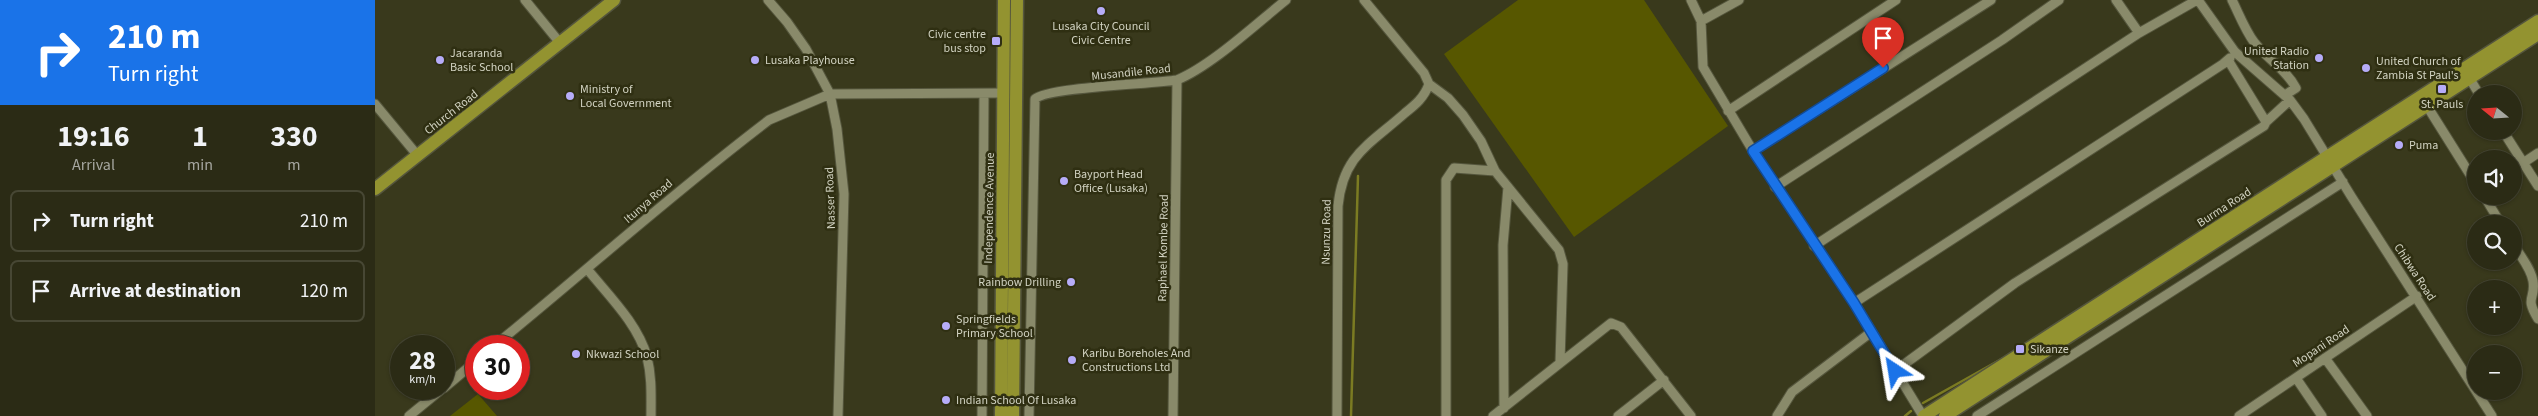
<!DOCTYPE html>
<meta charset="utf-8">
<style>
body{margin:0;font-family:"Source Sans 3",sans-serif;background:#373722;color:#f1f3f6;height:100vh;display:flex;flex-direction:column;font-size:19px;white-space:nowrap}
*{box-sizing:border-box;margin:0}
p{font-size:16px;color:#a6a7a0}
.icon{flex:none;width:28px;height:28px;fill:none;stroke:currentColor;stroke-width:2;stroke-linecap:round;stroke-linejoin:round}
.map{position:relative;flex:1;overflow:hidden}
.sheet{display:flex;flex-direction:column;background:#2b2b15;width:375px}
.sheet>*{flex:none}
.banner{background:#1a73e8;color:#fff;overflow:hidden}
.needle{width:32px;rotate:288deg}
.buttons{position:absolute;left:2092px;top:85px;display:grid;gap:10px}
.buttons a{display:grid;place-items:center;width:55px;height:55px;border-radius:50%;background:#2b2b15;box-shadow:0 1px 4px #0004,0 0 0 1px #474734;font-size:25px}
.speed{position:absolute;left:15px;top:335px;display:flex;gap:10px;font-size:25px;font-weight:700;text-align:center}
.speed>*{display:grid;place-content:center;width:65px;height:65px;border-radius:50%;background:#2b2b15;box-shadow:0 1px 4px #0004,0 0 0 1px #474734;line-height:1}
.speed small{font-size:12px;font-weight:400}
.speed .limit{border:8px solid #d22;background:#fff;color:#111}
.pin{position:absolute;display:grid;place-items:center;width:42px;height:42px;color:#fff;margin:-51px -21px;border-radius:50% 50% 50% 0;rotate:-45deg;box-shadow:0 0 5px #0007}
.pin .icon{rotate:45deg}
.me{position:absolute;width:55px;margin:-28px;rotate:327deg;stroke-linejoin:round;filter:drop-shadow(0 0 4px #0008)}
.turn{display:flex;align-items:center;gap:18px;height:105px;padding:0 25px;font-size:22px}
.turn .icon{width:65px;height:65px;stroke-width:2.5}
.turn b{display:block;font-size:35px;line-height:42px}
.eta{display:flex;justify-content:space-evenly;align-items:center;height:85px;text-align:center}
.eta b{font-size:30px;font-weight:700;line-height:35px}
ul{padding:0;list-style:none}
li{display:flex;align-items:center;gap:15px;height:62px;margin:0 10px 8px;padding:0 15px;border:2px solid #474734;border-radius:8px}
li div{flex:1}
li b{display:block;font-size:19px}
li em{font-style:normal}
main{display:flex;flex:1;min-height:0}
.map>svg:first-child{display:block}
.green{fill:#575700}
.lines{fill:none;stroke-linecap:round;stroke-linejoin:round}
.stream{stroke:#7b7b22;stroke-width:2.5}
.minor-casing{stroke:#55563d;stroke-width:11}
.major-casing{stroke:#55563d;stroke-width:15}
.minor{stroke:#898a6a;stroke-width:9}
.major{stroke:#939330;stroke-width:12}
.route-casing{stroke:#114b97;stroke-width:12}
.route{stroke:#1a73e8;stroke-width:9}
.poi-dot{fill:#b6acf8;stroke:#2f2f12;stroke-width:2}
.labels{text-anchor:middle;stroke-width:5;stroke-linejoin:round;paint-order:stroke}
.poi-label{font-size:12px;fill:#d2d3c2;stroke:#2f2f12;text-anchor:start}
.street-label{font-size:12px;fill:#d2d3c2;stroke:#2f2f12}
</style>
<main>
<section class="sheet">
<div class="banner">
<div class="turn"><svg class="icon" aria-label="right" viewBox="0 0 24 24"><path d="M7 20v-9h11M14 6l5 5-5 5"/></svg><div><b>210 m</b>Turn right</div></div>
</div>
<div class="eta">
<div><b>19:16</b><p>Arrival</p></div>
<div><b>1</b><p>min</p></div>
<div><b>330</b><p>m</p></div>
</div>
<ul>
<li><svg class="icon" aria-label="right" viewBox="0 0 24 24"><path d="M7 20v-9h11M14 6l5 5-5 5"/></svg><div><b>Turn right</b></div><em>210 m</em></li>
<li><svg class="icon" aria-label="arrive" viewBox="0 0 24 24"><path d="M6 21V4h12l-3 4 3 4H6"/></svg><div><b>Arrive at destination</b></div><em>120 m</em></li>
</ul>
</section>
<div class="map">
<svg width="2163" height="416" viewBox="0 0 2163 416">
<rect width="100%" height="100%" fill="#39391c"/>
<path class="green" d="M 1143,0 L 1269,0 L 1353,126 L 1199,237 L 1069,54 Z
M 103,394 L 122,416 L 75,416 Z"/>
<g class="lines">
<path class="stream" d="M 1548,403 L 1630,357
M 976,416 L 983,176
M 1530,416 L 1536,411"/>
<g class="minor-casing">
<path id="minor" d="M 150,0 L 185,43
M 393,0 L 412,22 L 431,49 L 455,94 L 462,129 L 469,194 L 463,416
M 989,0 L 1049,73 L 1054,84
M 1316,0 L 1326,21 L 1328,67 L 1378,151 L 1479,303 L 1548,416
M 1741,0 L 1764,33
M 1823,0 L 1860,52 L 1915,100 L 1929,119 L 1976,196 L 2101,391
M 1857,0 C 1864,14 1870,30 1879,42 C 1892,59 1911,69 1921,88 L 1910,95
M 1326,21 L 1364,0
M 2095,79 L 2104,94
M 1054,84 L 1073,98 L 1088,115 L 1106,141 L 1120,171 L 1184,250 L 1188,264 L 1185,362
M 0,104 L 43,156
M 2052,106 L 2101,184
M 1353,111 L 1521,0
M 1891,122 L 1915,100
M 2128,131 L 2163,186
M 1378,151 L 1616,0
M 2148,163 L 2163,153
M 1400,187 L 1627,40 L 1684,0
M 2109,196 L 2126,224
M 2139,245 C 2145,256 2156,268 2158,281 C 2161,300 2149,296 2163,319
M 1439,246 L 1764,33 L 1822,0
M 213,270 C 234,296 263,324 272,357 C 277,377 276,396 276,416
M 1479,303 L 1848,64 L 1855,58
M 119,346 C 211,271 299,192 394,120 L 455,94 L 629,93
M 1950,358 L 1992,416
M 1520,371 L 1640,283 L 1889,126 L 1891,122 L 1853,60
M 1921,378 L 1947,416
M 69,388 L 101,361
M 2101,391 L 2117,416
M 1129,408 L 1128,245 L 1133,187
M 34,416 L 67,389
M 607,416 L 609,94
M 654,416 L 660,99 C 672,87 778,84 802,80 C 836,66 881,24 911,0
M 798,416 L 802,80
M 962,416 L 963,206 C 968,155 994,145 1030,113 C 1040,105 1049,98 1054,84
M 1071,416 L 1071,180 L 1079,168 L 1120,171
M 1118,416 L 1236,323 L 1246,327 L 1316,416
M 1243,416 L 1289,380
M 1402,416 L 1417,392 L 1495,333
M 1602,416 L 1968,182
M 1864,416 L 2042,296"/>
</g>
<g class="major-casing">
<path id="major" d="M 0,189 L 239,0
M 626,416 L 629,0
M 638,416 L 642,0
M 1549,416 L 2163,21
M 1570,416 L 2163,34"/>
</g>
<use href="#minor" class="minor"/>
<use href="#major" class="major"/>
</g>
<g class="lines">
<g class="route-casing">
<path id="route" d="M 1508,68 L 1378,151 L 1479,303 L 1520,371"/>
</g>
<use href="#route" class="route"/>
</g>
<g class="poi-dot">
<circle cx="726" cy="11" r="5"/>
<rect x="616" y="36" width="10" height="10" rx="2.5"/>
<circle cx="1944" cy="58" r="5"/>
<circle cx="65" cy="60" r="5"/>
<circle cx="380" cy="60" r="5"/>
<circle cx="1991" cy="68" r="5"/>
<rect x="2062" y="84" width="10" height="10" rx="2.5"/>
<circle cx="195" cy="96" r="5"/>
<circle cx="2024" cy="145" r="5"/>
<circle cx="689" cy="181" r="5"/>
<circle cx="696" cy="282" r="5"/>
<circle cx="571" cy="326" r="5"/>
<rect x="1640" y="344" width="10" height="10" rx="2.5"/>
<circle cx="201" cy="354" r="5"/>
<circle cx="697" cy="360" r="5"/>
<circle cx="571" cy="400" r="5"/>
</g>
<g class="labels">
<g class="poi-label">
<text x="726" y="30" text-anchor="middle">Lusaka City Council<tspan x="726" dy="14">Civic Centre</tspan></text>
<text x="611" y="38" text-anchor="end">Civic centre<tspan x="611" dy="14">bus stop</tspan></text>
<text x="1934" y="55" text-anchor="end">United Radio<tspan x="1934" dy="14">Station</tspan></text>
<text x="75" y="57">Jacaranda<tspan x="75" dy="14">Basic School</tspan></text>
<text x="390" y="64">Lusaka Playhouse</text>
<text x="2001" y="65">United Church of<tspan x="2001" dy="14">Zambia St Paul's</tspan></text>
<text x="205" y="93">Ministry of<tspan x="205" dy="14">Local Government</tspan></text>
<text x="2067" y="108" text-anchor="middle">St. Pauls</text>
<text x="2034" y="149">Puma</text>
<text x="699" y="178">Bayport Head<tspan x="699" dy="14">Office (Lusaka)</tspan></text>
<text x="686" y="286" text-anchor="end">Rainbow Drilling</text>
<text x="581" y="323">Springfields<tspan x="581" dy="14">Primary School</tspan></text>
<text x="1655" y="353">Sikanze</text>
<text x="707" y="357">Karibu Boreholes And<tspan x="707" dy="14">Constructions Ltd</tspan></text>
<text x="211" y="358">Nkwazi School</text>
<text x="581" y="404">Indian School Of Lusaka</text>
</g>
<g class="street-label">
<text transform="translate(756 72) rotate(-6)" y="4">Musandile Road</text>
<text transform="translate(76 112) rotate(-38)" y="4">Church Road</text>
<text transform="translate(455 198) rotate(-92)" y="4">Nasser Road</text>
<text transform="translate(273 201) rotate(-41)" y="4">Itunya Road</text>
<text transform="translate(1849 207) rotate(-33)" y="4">Burma Road</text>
<text transform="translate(614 208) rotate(-89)" y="4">Independence Avenue</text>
<text transform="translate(951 232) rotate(-89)" y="4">Nsunzu Road</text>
<text transform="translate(788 248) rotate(-89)" y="4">Raphael Kombe Road</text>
<text transform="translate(2040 272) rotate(57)" y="4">Chibwa Road</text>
<text transform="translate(1946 346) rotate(-34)" y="4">Mopani Road</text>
</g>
</g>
</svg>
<div class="buttons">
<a><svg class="needle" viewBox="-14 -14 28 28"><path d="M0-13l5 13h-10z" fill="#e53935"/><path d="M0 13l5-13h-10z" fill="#a6a7a0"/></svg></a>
<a><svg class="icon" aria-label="sound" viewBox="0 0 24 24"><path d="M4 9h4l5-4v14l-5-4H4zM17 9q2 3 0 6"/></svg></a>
<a><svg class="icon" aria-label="search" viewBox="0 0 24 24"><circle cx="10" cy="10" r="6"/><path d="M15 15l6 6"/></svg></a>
<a>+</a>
<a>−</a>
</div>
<div class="speed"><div>28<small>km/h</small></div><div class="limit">30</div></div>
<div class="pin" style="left:1508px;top:68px;background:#d93025"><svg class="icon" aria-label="arrive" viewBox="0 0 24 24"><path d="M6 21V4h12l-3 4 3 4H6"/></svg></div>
<svg class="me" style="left:1520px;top:371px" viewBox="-20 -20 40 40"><path d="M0-17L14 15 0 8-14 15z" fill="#1a73e8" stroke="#fff" stroke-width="4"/></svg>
</div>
</main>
